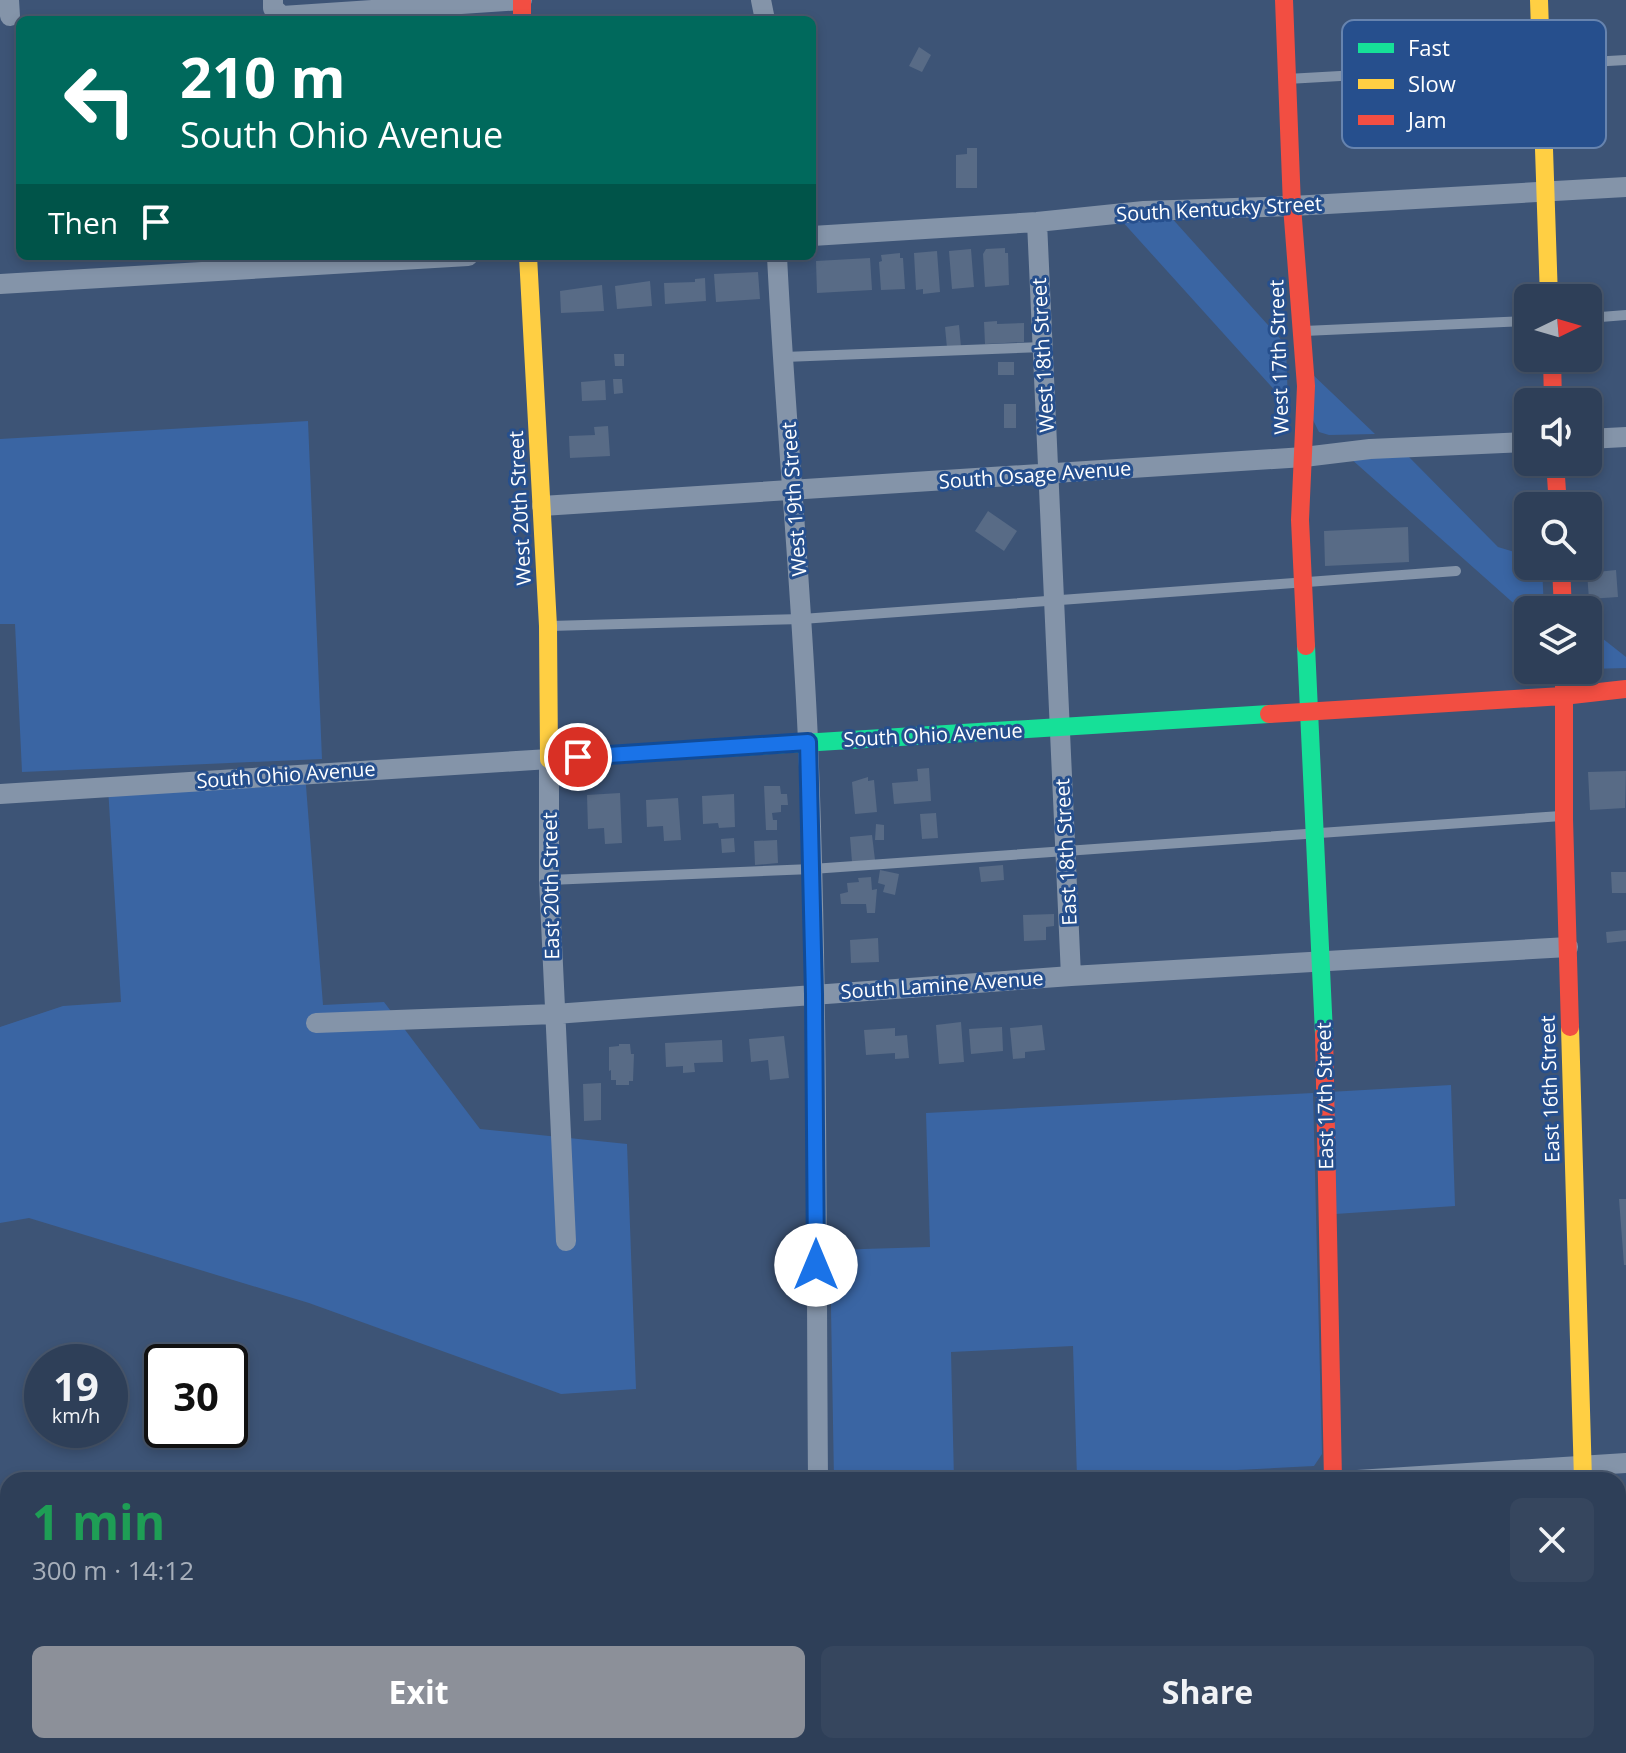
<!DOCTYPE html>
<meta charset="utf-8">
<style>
body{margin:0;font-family:"Open Sans",sans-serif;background:#36465e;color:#f1f3f6;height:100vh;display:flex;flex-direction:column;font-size:30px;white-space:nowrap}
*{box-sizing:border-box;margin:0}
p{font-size:26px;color:#a7afba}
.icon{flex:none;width:44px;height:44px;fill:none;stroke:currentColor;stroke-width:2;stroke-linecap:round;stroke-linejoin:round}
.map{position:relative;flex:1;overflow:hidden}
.sheet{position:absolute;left:0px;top:1472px;width:1626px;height:282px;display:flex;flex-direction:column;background:#2e3f58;border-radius:24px 24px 0 0;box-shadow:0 4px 12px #0003,0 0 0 2px #49586e}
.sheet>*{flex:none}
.hud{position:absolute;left:16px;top:16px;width:800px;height:244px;border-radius:12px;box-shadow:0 4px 12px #0003,0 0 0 2px #49586e;background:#00695c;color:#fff;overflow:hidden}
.needle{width:52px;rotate:85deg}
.buttons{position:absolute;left:1514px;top:284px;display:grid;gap:16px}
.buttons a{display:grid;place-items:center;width:88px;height:88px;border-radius:12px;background:#2e3f58;box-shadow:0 4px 12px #0003,0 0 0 2px #49586e;font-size:40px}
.speed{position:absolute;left:24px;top:1344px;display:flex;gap:16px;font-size:40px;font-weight:700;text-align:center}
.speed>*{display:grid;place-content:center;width:104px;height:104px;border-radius:50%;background:#2e3f58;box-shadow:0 4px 12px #0003,0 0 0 2px #49586e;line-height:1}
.speed small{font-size:20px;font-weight:400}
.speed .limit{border:4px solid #111;border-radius:12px;background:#fff;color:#111}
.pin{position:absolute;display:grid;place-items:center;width:68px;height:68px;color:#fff;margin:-34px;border:4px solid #fff;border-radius:50%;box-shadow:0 2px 8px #0007}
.me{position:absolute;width:88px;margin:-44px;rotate:0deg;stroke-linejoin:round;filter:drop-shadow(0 0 6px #0008)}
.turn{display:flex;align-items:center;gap:28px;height:168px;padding:0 32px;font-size:36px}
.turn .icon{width:104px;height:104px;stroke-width:2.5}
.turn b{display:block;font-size:56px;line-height:68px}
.then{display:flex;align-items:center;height:76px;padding:0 32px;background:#0003;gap:16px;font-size:30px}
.round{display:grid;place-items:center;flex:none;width:84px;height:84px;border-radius:12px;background:#36465e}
.headline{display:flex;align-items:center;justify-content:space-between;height:136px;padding:0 32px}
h1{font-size:48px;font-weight:700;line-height:60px;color:#1e9e55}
.button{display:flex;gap:16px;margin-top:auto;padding:16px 32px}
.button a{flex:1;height:92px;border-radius:12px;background:#8c9099;color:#fff;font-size:32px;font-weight:700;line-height:92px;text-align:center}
.button a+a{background:#36465e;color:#f1f3f6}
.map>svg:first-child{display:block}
.green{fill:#3a65a3}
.building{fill:#586b86}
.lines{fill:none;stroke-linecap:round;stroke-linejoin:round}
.lane{stroke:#8494a9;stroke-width:10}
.street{stroke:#8494a9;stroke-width:20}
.fast{stroke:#16e098;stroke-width:18}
.slow{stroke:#ffcf43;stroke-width:18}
.jam{stroke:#f24e42;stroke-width:18}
.route-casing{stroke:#114b97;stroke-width:20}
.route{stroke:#1a73e8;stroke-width:14}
.labels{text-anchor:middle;stroke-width:6;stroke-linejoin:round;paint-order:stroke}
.street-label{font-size:20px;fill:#fff;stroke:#264f8d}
.key{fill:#264f8d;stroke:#6784af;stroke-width:2}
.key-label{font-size:22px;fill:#fff}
</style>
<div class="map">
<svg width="1626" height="1753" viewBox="0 0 1626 1753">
<rect width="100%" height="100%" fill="#3d5476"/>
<path class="green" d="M 1169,215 L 1286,345 L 1288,405 L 1121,220 Z
M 1310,372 L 1375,434 L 1329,435 L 1319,432 L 1312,418 Z
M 308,421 L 322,759 L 22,772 L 15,624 L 0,624 L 0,439 Z
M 1408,456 L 1498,547 L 1528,556 L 1528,566 L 1542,566 L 1544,610 L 1528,610 L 1528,616 L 1350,458 Z
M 1588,627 L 1626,657 L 1626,668 L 1588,669 Z
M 305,773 L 323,1005 L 384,1002 L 480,1129 L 627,1144 L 636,1389 L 561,1394 L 309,1303 L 29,1218 L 0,1223 L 0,1027 L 63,1006 L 121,1002 L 108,787 Z
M 1451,1085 L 1455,1206 L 1335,1214 L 1329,1092 Z
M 1313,1093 L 1322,1454 L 1314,1466 L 1077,1478 L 1073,1346 L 951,1352 L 954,1480 L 834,1480 L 830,1250 L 930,1247 L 926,1113 Z
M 0,1564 L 8,1564 L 8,1746 L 445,1746 L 446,1753 L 0,1753 Z"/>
<path class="building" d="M 919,47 L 931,55 L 922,72 L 909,66 Z
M 967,148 L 977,148 L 977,188 L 956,188 L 956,155 L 967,154 Z
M 1005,248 L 1005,253 L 1008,253 L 1009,285 L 985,287 L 983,254 L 986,249 Z
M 971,249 L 974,287 L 952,289 L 949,251 Z
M 937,251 L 940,292 L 923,294 L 923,289 L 916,290 L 914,253 Z
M 900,253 L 900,258 L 903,258 L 905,289 L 881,290 L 879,262 L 882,261 L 881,255 Z
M 870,258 L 872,290 L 817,293 L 816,261 Z
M 758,272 L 760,299 L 716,302 L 714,274 Z
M 705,278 L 706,301 L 665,304 L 664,283 L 695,282 L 695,279 Z
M 650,281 L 652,306 L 617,309 L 615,286 Z
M 602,285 L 604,311 L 561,313 L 560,291 Z
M 997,321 L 997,324 L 1024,323 L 1024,342 L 985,344 L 984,322 Z
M 959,325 L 961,347 L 947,348 L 945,327 Z
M 614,354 L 624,354 L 624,366 L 615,366 Z
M 998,362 L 1014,362 L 1014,375 L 998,375 Z
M 613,379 L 622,379 L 623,393 L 614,394 Z
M 605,380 L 606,400 L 582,401 L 581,382 Z
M 1004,404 L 1016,404 L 1016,428 L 1004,428 Z
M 608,426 L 610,456 L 570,458 L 569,436 L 595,435 L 594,427 Z
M 988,511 L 1017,531 L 1004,551 L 975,531 Z
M 1408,527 L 1409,562 L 1325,566 L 1324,531 Z
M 1616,570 L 1618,597 L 1589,599 L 1587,573 Z
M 929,768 L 931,801 L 894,804 L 892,783 L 918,781 L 917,769 Z
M 1626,771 L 1625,808 L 1590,810 L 1588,772 Z
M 868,777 L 868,781 L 874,780 L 877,812 L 855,814 L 852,782 Z
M 764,786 L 780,786 L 781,794 L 787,794 L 788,805 L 781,805 L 781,812 L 772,813 L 773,820 L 777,820 L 777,830 L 766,830 Z
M 620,793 L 622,843 L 605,844 L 604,828 L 588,829 L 587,795 Z
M 734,794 L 735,827 L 719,828 L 718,823 L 703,824 L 702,796 Z
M 678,798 L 681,840 L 664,841 L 663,826 L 647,827 L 646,800 Z
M 936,813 L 938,838 L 922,839 L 920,814 Z
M 876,824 L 884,825 L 884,840 L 875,840 Z
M 872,835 L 875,860 L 852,862 L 850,837 Z
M 734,838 L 735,852 L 722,853 L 721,839 Z
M 777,840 L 778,863 L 755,865 L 754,841 Z
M 1003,865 L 1004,880 L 981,882 L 979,867 Z
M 880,870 L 899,874 L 895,895 L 883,892 L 885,885 L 878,883 Z
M 1611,872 L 1626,872 L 1626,893 L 1612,893 Z
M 871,877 L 872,890 L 877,889 L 875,913 L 867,913 L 866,904 L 841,904 L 840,894 L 848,892 L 847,883 L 859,882 L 858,878 Z
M 1054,914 L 1054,926 L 1046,927 L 1046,940 L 1024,941 L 1023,915 Z
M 1626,930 L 1626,941 L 1607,943 L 1606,932 Z
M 878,938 L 879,962 L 851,963 L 850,940 Z
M 961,1022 L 964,1062 L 939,1064 L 936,1025 Z
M 1042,1025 L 1045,1050 L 1025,1052 L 1025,1058 L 1013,1059 L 1010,1028 Z
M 1002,1027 L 1003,1051 L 971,1054 L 969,1029 Z
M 895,1028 L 895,1036 L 907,1035 L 909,1058 L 895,1059 L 895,1053 L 866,1055 L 864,1030 Z
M 784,1036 L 789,1078 L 770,1080 L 768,1060 L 751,1062 L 749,1039 Z
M 722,1040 L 723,1062 L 694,1063 L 695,1072 L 683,1073 L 683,1066 L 666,1067 L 665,1043 Z
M 619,1044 L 630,1044 L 631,1054 L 634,1054 L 633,1081 L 629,1081 L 629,1085 L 616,1085 L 616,1080 L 611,1080 L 611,1070 L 609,1071 L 609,1047 L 619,1046 Z
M 601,1083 L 601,1120 L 584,1121 L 583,1084 Z
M 1619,1199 L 1626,1199 L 1626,1265 L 1624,1265 Z"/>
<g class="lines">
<path class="lane" d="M 1287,79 L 1626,60
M 1588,318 L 1626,315
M 1304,331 L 1528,321
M 784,357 L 1043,347
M 550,626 L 802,619 L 1456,571
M 549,880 L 812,869 L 1561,816
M 1469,1746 L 1469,1753"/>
<path class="street" d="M 9,0 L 10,16
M 273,0 L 273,8 L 282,16 L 522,0
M 761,0 L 765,20
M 1037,222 L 1071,976
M 812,236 L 1037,222 L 1144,211 L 1292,206 L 1626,187
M 777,256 C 785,418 801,579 808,741 C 818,987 816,1234 818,1480
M 0,284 L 468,256
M 1588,439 L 1626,437
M 542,506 L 1304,457 L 1370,449 L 1528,442
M 0,794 L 549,759 L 549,880 L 566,1241
M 316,1023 L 555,1014 L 1071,976 L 1568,947
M 1357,1480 L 1626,1463
M 0,1560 L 8,1559
M 1618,1716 L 1626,1715
M 567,1746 L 567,1753
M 828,1746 L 828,1753
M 1340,1746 L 1341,1753
M 1104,1753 L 1200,1746"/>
<path class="fast" d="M 1306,646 L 1324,1034
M 674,751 L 1269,714"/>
<path class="slow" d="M 1539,0 L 1549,298
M 528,256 L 548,626 L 549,759 L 674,751
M 1570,1027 L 1583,1480"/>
<path class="jam" d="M 522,0 L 522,20
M 1284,0 L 1292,206 L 1306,386 L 1300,520 L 1306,646
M 1552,358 L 1553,402
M 1555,462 L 1558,506
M 1561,566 L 1563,610
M 1564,670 L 1564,819 L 1570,1027
M 1269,714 L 1563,696 L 1626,689
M 1324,1034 L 1333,1480
M 1590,1746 L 1591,1753"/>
</g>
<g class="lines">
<g class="route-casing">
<path id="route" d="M 578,757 L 808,742 L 814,994 L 816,1265"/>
</g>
<use href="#route" class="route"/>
</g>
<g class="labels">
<g class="street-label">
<text transform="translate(1219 209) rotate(-3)" y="7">South Kentucky Street</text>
<text transform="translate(1043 355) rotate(-93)" y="7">West 18th Street</text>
<text transform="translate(1279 357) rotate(-92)" y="7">West 17th Street</text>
<text transform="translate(1035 475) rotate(-4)" y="7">South Osage Avenue</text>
<text transform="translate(794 499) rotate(-94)" y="7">West 19th Street</text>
<text transform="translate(520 508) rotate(-93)" y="7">West 20th Street</text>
<text transform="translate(933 735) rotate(-3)" y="7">South Ohio Avenue</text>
<text transform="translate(286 775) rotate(-4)" y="7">South Ohio Avenue</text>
<text transform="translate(1066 852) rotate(-93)" y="7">East 18th Street</text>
<text transform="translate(551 886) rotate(-91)" y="7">East 20th Street</text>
<text transform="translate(942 985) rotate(-4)" y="7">South Lamine Avenue</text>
<text transform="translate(1550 1089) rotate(-92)" y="7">East 16th Street</text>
<text transform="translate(1325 1096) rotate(-91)" y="7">East 17th Street</text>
</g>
</g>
<rect x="1342" y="20" width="264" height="128" rx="12" class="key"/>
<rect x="1358" y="43" width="36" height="10" fill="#16e098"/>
<rect x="1358" y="79" width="36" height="10" fill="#ffcf43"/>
<rect x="1358" y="115" width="36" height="10" fill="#f24e42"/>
<g class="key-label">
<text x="1408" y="56">Fast</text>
<text x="1408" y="92">Slow</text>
<text x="1408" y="128">Jam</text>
</g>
</svg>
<div class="buttons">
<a><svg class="needle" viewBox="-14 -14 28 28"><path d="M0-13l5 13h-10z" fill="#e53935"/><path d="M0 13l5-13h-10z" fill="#a7afba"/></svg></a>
<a><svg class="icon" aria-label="sound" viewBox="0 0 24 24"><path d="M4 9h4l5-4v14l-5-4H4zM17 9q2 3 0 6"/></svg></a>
<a><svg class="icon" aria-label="search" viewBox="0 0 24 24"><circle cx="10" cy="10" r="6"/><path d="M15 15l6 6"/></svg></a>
<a><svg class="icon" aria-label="layers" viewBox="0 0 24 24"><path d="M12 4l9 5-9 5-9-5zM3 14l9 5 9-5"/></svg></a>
</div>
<div class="speed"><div>19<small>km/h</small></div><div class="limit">30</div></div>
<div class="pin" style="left:578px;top:757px;background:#d93025"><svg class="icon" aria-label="arrive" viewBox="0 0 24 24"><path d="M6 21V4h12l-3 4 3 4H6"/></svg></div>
<svg class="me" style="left:816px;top:1265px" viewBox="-20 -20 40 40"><circle r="19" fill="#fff"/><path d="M0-13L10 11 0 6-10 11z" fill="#1a73e8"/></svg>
<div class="hud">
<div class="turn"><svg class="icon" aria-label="left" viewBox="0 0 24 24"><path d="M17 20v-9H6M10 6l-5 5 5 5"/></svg><div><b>210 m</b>South Ohio Avenue</div></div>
<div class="then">Then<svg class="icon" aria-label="arrive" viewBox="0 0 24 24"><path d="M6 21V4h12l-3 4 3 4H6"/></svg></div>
</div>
<section class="sheet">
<div class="headline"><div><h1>1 min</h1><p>300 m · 14:12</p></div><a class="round"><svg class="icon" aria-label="close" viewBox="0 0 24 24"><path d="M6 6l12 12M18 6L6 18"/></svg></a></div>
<div class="button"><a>Exit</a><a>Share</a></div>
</section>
</div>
